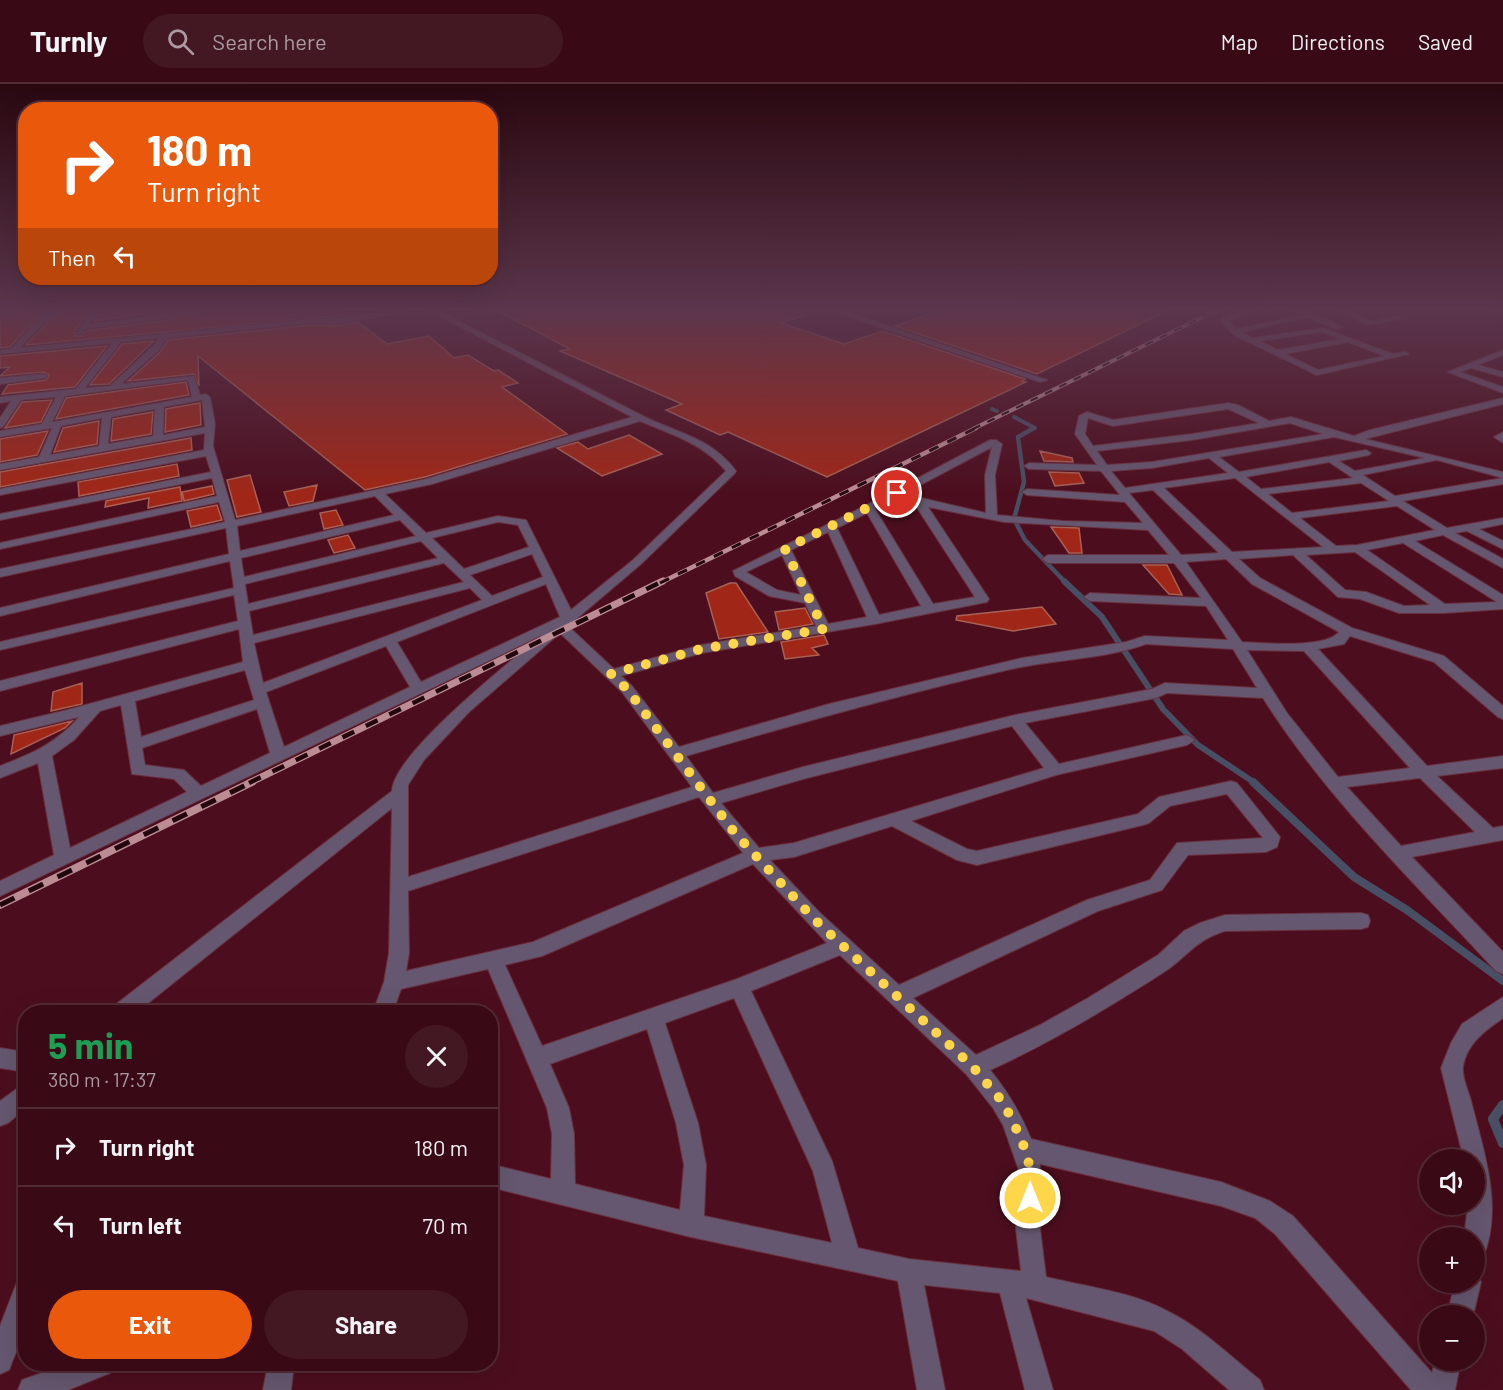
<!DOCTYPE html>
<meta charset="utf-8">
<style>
body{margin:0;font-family:Barlow,sans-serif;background:#441823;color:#f1f3f6;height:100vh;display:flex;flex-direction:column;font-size:22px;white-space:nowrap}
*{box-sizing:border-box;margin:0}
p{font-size:20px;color:#ab9aa1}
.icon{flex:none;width:33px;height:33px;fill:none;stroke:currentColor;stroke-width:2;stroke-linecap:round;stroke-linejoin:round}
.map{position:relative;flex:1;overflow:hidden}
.drawer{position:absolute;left:18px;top:921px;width:480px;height:366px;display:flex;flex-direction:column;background:#390a16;border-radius:24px;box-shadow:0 6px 24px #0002,0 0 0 2px #532b35}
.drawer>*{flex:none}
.guide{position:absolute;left:18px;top:18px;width:480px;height:183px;border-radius:24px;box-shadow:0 6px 24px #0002,0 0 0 2px #532b35;background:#ea580c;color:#fff;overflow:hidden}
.fabs{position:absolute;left:1419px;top:1065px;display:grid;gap:12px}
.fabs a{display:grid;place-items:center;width:66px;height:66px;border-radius:50%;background:#390a16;box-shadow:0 6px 24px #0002,0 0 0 2px #532b35;font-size:30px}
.pin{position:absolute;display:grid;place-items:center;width:51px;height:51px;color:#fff;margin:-26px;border:3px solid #fff;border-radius:50%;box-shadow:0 2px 6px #0007}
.me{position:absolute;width:66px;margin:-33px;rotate:0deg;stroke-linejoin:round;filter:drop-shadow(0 0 4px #0008)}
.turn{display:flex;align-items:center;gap:21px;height:126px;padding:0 30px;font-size:27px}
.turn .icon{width:78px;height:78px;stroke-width:2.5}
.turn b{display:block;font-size:42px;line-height:51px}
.then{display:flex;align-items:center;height:57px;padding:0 30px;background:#0003;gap:12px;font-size:22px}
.round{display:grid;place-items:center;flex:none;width:63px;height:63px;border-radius:32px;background:#441823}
.summary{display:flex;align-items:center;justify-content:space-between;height:102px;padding:0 30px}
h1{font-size:36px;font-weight:700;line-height:45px;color:#1e9e55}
.primary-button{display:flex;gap:12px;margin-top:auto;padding:12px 30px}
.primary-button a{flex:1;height:69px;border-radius:36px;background:#ea580c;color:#fff;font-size:24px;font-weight:700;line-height:69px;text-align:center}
.primary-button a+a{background:#441823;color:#f1f3f6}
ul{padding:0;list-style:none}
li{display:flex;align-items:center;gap:18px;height:78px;padding:0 30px;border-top:2px solid #532b35}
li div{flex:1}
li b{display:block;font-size:22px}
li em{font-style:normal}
header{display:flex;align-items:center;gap:36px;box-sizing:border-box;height:84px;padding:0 30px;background:#390a16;border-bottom:2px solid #532b35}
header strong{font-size:28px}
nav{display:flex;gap:33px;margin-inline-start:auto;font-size:21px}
.search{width:420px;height:54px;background:#441823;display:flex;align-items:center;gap:15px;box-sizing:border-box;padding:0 21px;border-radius:33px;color:#ab9aa1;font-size:22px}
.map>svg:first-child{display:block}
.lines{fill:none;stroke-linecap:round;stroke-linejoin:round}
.stream-far4{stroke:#484e63;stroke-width:4}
.stream-far3{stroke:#484e63;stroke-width:4.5}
.stream-far2{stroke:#484e63;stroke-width:6}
.stream-far1{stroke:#484e63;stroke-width:8}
.stream{stroke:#484e63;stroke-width:10}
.building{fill:#a02717;stroke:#a76255;stroke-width:1.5}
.minor-casing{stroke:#6a303e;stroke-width:2}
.minor{fill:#65576f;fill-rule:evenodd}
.rail-far3-casing{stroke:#bb8c94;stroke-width:4}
.rail-far2-casing{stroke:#bb8c94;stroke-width:4.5}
.rail-far1-casing{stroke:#bb8c94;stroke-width:7}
.rail-casing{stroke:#bb8c94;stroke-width:8}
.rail-far3{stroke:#22080d;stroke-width:2;stroke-dasharray:8;stroke-linecap:butt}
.rail-far2{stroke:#22080d;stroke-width:3;stroke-dasharray:10;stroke-linecap:butt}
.rail-far1{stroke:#22080d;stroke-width:4.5;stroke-dasharray:13;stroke-linecap:butt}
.rail{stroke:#22080d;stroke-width:5;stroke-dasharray:16;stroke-linecap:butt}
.route{stroke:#ffd54a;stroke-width:10;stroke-dasharray:0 18}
</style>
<header>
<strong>Turnly</strong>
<div class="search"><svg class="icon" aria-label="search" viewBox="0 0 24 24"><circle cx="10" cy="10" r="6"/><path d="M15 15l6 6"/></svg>Search here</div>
<nav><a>Map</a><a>Directions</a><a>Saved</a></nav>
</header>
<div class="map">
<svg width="1503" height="1306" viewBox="0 0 1503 1306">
<rect width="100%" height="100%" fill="#4c0e1e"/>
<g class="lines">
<path class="stream-far4" d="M 992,325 L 997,327
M 1014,333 L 1035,344 L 1033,345"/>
<path class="stream-far3" d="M 1034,344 L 1018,353 L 1024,398 L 1014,435 L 1025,456 L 1066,499"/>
<path class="stream-far2" d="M 1064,497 L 1102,533 L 1163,625 L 1198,661 L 1255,699"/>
<path class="stream-far1" d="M 1253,698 L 1354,793 L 1407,826 L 1503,897"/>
<path class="stream" d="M 1503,1021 L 1493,1035 L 1503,1059"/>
</g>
<path class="building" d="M 17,227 L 48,227 L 34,236 L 10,263 L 0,264 L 0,229 Z
M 63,227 L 88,227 L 74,249 L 76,252 L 82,252 L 86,247 L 162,237 L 201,227 L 343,227 L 348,231 L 26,261 L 43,243 Z
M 100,227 L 141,227 L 140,230 L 159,227 L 94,237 Z
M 498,227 L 805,227 L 806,231 L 781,239 L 844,260 L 883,247 L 1025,295 L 1022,297 L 1026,298 L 827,393 L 728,348 L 720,351 L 666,326 L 682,320 L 560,267 L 570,265 Z
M 937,227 L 1167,227 L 1037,290 L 895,242 Z
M 358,238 L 387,260 L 429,252 L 454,274 L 468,271 L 494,287 L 498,286 L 518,299 L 502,303 L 567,350 L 425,393 L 365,406 L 198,272 L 199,302 L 194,290 L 128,297 L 160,268 L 168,256 L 310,241 L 337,242 Z
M 154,257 L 109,300 L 90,301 L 122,260 Z
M 107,262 L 75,303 L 2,310 L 8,301 L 46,296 L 49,291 L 43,288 L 0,292 L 10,283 L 0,284 L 0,272 Z
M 186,298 L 189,311 L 56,335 L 66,314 Z
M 52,316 L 41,338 L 5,344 L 22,318 Z
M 200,319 L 201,341 L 165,348 L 166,325 Z
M 153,328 L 151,350 L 111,357 L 113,335 Z
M 99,337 L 97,360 L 54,368 L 63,344 Z
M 48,347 L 37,371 L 0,378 L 0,355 Z
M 629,351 L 662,370 L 602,392 L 557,364 L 578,358 L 588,365 Z
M 191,354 L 192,366 L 0,403 L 0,388 Z
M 1040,367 L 1072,374 L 1073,378 L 1044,377 Z
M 177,380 L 179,392 L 79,412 L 78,398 Z
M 1049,388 L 1079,389 L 1084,399 L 1055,402 Z
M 250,391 L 261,428 L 237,433 L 227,396 Z
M 317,401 L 313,417 L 289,422 L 284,408 Z
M 212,402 L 214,410 L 184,417 L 182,408 Z
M 180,403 L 182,417 L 148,424 L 149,414 L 105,423 L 106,417 Z
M 217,421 L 222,436 L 191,443 L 187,427 Z
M 336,426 L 343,441 L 324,445 L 320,429 Z
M 1051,443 L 1079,444 L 1082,469 L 1069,469 Z
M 348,451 L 355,464 L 334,469 L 328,456 Z
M 1143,481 L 1167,481 L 1182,511 L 1169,510 Z
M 730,499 L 736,499 L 768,548 L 719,555 L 706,509 Z
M 1042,523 L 1056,540 L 1013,547 L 956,536 L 957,532 Z
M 805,524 L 813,540 L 779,546 L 775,528 Z
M 824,551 L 828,560 L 812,564 L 819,571 L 785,575 L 781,558 Z
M 82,599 L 82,620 L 51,627 L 53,608 Z
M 72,637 L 65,644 L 11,670 L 14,651 Z"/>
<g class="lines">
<g class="minor-casing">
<path id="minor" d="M 53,227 L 61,227 L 42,241 L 20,264 L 310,235 C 343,236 375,227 408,227 L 337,240 L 310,239 L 167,254 L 159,266 L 121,300 L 194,292 L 200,311 L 206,310 L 210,313 L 215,340 L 213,362 L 235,436 L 426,395 L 632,333 L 430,227 L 439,227 C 506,261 572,296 639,330 C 675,349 710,352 736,387 L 735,389 L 641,480 L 568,542 L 614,585 L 701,561 L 816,542 L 805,519 L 769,512 L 735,492 L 733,487 L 865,422 L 990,356 L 996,356 L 1002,360 L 995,391 L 997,431 L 1063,437 L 1143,439 L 1125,418 L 1027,411 L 1022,408 L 1027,405 L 1120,411 L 1101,387 L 1029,385 L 1024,382 L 1029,379 L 1097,381 L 1075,350 L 1079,332 L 1087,328 L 1113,336 L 1228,319 L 1238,321 L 1269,337 L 1291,333 L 1354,352 L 1370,346 L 1503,314 L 1503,320 L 1365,355 L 1503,388 L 1503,400 L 1403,417 L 1447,444 L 1503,434 L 1503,440 L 1479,445 L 1503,457 L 1503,465 L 1467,447 L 1455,449 L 1503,475 L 1503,484 L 1443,451 L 1415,457 L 1503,511 L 1503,525 L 1444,529 L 1399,529 L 1360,515 L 1338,513 L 1293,471 L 1239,475 L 1260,494 L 1352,544 L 1444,572 L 1503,622 L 1503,635 L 1498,633 L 1434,578 L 1350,552 L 1344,560 L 1318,565 L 1427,682 L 1503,672 L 1503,684 L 1437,692 L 1493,744 L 1503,742 L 1503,756 L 1412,773 L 1503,868 L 1503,890 L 1496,887 C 1415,799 1327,715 1263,614 L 1167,609 L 1156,614 L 1025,639 L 1059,680 L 1187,651 L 1195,656 L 1187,661 L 1056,691 L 911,737 L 967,765 L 977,767 L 1138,730 L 1159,713 L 1231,697 L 1237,699 L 1280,753 L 1277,763 L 1266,768 L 1188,771 L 1162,806 L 1098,827 L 913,914 L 976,971 L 1040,941 L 1088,914 L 1158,871 L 1184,847 L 1200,839 L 1225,831 L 1361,829 L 1368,831 L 1370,837 L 1368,843 L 1361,845 L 1225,847 C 1193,857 1188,873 1161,890 C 1106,925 1050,959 990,986 C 1008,1008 1020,1028 1031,1055 L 1221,1098 L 1270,1117 L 1293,1132 L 1432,1289 L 1435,1276 L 1461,1276 L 1455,1306 L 1411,1306 L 1275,1150 L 1255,1134 L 1221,1122 L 1040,1080 L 1040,1145 L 1046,1193 C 1087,1203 1135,1208 1171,1229 C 1204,1246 1231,1273 1260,1296 L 1264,1306 L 1229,1306 L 1182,1265 L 1154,1247 L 1026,1214 L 1053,1306 L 1025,1306 L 1000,1209 L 924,1201 L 945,1306 L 917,1306 L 898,1197 L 691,1153 L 490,1103 L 490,1080 L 551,1095 L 552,1050 L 547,1024 L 488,885 L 401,905 L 393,928 L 373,928 L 384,898 L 389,869 L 392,724 L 137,928 L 112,928 L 115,921 L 392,707 C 393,670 511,577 542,551 L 0,812 L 0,797 L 54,771 L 38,679 L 0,694 L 0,682 C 31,670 57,659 79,633 L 0,652 L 0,642 L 67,626 L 243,578 L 239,545 L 0,607 L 0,597 L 238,537 L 234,511 L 0,566 L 0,558 L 234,504 L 230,477 L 0,532 L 0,524 L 229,470 L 226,444 L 0,493 L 0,485 L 225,438 L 219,418 L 0,465 L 0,459 L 217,412 L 212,394 L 0,436 L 0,430 L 211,388 L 206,372 L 0,411 L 0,405 L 204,366 L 205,349 L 0,386 L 0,380 L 39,373 L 52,344 L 0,353 L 0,347 L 42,340 L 56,313 L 21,316 L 3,343 L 0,344 L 0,334 L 11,317 L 0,319 L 0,313 L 76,305 L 112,259 L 0,270 L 0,266 L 11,265 L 36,237 ZM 159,254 L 153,262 L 110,302 L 85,304 L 121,258 ZM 188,296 L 192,313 L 52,338 L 65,312 ZM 202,316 L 205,343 L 163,351 L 164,323 ZM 155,325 L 153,352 L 108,360 L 111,333 ZM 1228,325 L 1259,339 L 1192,350 L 1093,362 L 1085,350 L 1088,334 L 1113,342 ZM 102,334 L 99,362 L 50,371 L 61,342 ZM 640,337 C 671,350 704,360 726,387 L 633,476 L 571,526 L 526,436 L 498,432 L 426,449 L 385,410 L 432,400 ZM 1290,339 L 1323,350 L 1152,378 L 1107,381 L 1097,367 L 1192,356 ZM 1334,353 L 1425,374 L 1355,387 L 1339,377 L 1369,371 L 1371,369 L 1366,366 L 1239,388 L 1219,373 ZM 992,363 L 985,391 L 986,429 L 917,413 L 912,416 L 975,513 L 933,520 L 875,425 ZM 1209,374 L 1228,389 L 1125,404 L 1111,387 L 1152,384 ZM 1437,376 L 1503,394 L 1395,412 L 1363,391 ZM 1329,378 L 1353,394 L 1261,405 L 1246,393 ZM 1235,394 L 1323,463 L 1232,468 L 1164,404 ZM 1361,399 L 1389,417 L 1292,429 L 1268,410 ZM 1153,406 L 1219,469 L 1181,471 L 1129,409 ZM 375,412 L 394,431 L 240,467 L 237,442 ZM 1397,422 L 1435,446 L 1357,461 L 1336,462 L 1300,434 ZM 928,423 L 1004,438 L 1148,446 L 1169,471 L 1048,471 L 1042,475 L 1048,479 L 1174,479 L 1201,514 L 1090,509 L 1084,513 L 1090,517 L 1206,522 L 1228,556 L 1145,552 L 1126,558 L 1022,574 L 829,620 L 679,663 L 632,602 L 621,592 L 702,569 L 875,540 L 987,518 L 989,515 ZM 867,429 L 921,522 L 879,531 L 837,444 ZM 400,436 L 416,452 L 244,493 L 241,474 ZM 498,438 L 518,441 L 529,463 L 464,485 L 432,454 ZM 828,448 L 867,533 L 828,540 L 791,466 ZM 421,457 L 438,474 L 248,520 L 245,500 ZM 1403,459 L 1497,518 L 1445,520 L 1367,466 ZM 1355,468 L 1430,521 L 1404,522 L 1366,508 L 1345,506 L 1306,471 ZM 532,470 L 543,493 L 492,512 L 470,491 ZM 782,471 L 801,511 L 777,506 L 746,488 ZM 1226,475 L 1252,500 L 1339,548 C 1325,565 1264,559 1242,558 L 1186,478 ZM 444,479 L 464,498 L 253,551 L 249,527 ZM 546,500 L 560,533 L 421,598 L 397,558 ZM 470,504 L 482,516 L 263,599 L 254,559 ZM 560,549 L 622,608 L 692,703 L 408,793 L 408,701 L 424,676 L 469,628 ZM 1146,560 L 1233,565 L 1257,604 L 1165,599 L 1152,605 L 1015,631 L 803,683 L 713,709 L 686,672 C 792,641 899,611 1007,586 C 1053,575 1102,576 1146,560 ZM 386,562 L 410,603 L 284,663 L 266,608 ZM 1247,566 L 1304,567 L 1410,684 L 1338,693 L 1287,629 ZM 245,586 L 254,616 L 141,653 L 135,617 ZM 121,621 L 132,690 L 174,695 L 187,708 L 70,764 L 52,672 L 74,656 L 100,627 ZM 257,625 L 270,669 L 201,702 L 184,686 L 145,681 L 142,664 ZM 1012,642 L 1044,684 L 794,759 L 759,764 L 721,719 L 803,695 ZM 1420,694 L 1475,748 L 1401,762 L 1347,703 ZM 1227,710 L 1263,754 L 1177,759 L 1150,796 L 1087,816 L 899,901 L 819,828 L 770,776 L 794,773 L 892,742 L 957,776 L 977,781 L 1143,741 L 1149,739 L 1170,722 ZM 699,713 L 743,769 L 533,858 L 406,887 L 409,869 L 408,807 ZM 753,780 L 827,859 L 737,895 L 542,962 L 505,881 L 542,872 ZM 840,871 L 966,990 L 993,1024 L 1003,1041 L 1018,1084 L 1016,1145 L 1021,1187 L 909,1175 L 858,1164 L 832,1077 L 751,907 ZM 734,914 L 813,1087 L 832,1159 L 704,1132 L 706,1081 L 698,1039 L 665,939 ZM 647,945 L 676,1039 L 684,1081 L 680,1126 L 575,1100 L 574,1050 L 569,1024 L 550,980 Z
M 91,227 L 98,227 L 89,240 L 158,231 L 161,229 L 199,227 L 162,235 L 85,245 L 82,250 L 76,250 Z
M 833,227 L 844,227 L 1047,296 L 1040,298 Z
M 1243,227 L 1254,227 L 1229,237 L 1237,245 L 1300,231 L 1294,227 L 1312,229 L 1343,243 L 1336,245 L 1307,233 L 1241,248 L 1253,254 L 1323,244 L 1393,270 L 1405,268 L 1409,270 L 1317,291 L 1234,251 L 1222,239 L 1222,234 ZM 1322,248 L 1340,255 L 1278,266 L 1260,257 ZM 1348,258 L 1384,272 L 1318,286 L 1285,270 Z
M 1340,227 L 1349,227 L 1370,237 L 1398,232 L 1402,234 L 1369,241 Z
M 1495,227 L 1503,227 L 1503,231 Z
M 1503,266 L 1503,271 L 1478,281 L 1503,288 L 1503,293 L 1471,284 L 1460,288 L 1503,303 L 1503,309 L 1448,288 Z
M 43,290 L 47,292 L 46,294 L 0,300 L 0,294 Z
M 1503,348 L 1503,359 L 1494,353 Z
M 1503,913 L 1503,934 C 1485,947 1468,958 1463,982 C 1461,993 1470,1010 1472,1021 C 1485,1071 1503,1124 1483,1174 L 1474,1177 L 1474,1154 L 1464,1154 L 1468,1120 L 1474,1120 L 1474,1076 L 1464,1076 L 1441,984 L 1451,959 L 1462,940 Z
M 0,964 L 26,968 L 26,988 L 0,984 Z
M 26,998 L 26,1024 L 8,1039 L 0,1042 L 0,1017 Z
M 1474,1188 L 1481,1198 L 1473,1232 L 1447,1232 L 1455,1198 L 1474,1198 Z
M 26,1195 L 26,1243 L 9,1286 L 0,1290 L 0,1242 L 17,1198 Z
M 67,1280 L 114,1280 L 110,1289 L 68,1306 L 18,1306 L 22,1296 Z
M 268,1280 L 294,1280 L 291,1306 L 263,1306 Z"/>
</g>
<use href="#minor" class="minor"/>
<g class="rail-far3-casing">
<path id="rail-far3" d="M 973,345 L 1215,227"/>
</g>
<g class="rail-far2-casing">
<path id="rail-far2" d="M 660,499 L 976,344"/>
</g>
<g class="rail-far1-casing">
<path id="rail-far1" d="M 249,699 L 663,497"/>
</g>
<g class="rail-casing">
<path id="rail" d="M 0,821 L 252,698"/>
</g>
<use href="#rail-far3" class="rail-far3"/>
<use href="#rail-far2" class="rail-far2"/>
<use href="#rail-far1" class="rail-far1"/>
<use href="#rail" class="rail"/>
</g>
<linearGradient id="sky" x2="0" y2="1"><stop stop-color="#2a0810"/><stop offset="0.55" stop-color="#5b364c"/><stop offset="1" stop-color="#5b364c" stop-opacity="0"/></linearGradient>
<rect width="1503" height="410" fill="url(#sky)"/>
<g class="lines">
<path class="route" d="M 897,409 L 785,465 L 824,545 L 701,565 L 611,590 L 627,605 L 734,748 L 813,834 L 973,983 L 1001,1016 L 1012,1035 L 1025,1065 L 1030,1084 L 1030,1114"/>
</g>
</svg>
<div class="fabs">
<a><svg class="icon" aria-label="sound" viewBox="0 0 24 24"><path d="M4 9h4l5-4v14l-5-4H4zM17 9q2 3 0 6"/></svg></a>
<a>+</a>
<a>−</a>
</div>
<div class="pin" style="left:897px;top:409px;background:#d93025"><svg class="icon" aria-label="arrive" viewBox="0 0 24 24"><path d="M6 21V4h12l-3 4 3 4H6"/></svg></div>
<svg class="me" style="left:1030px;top:1114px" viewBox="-20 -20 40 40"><circle r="17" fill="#ffd54a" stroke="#fff" stroke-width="3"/><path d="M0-11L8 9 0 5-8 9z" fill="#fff"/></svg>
<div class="guide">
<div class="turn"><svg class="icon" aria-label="right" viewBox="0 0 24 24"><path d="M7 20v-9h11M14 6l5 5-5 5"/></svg><div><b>180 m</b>Turn right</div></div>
<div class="then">Then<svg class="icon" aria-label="left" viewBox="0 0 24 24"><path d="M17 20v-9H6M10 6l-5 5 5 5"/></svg></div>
</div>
<section class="drawer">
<div class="summary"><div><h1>5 min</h1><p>360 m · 17:37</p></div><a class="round"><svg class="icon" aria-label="close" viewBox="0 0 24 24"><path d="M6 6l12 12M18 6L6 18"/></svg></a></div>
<ul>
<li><svg class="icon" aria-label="right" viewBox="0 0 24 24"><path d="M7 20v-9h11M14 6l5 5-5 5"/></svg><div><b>Turn right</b></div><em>180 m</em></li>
<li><svg class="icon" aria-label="left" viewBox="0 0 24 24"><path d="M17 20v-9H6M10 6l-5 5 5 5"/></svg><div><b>Turn left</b></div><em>70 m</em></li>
</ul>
<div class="primary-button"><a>Exit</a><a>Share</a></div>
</section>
</div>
